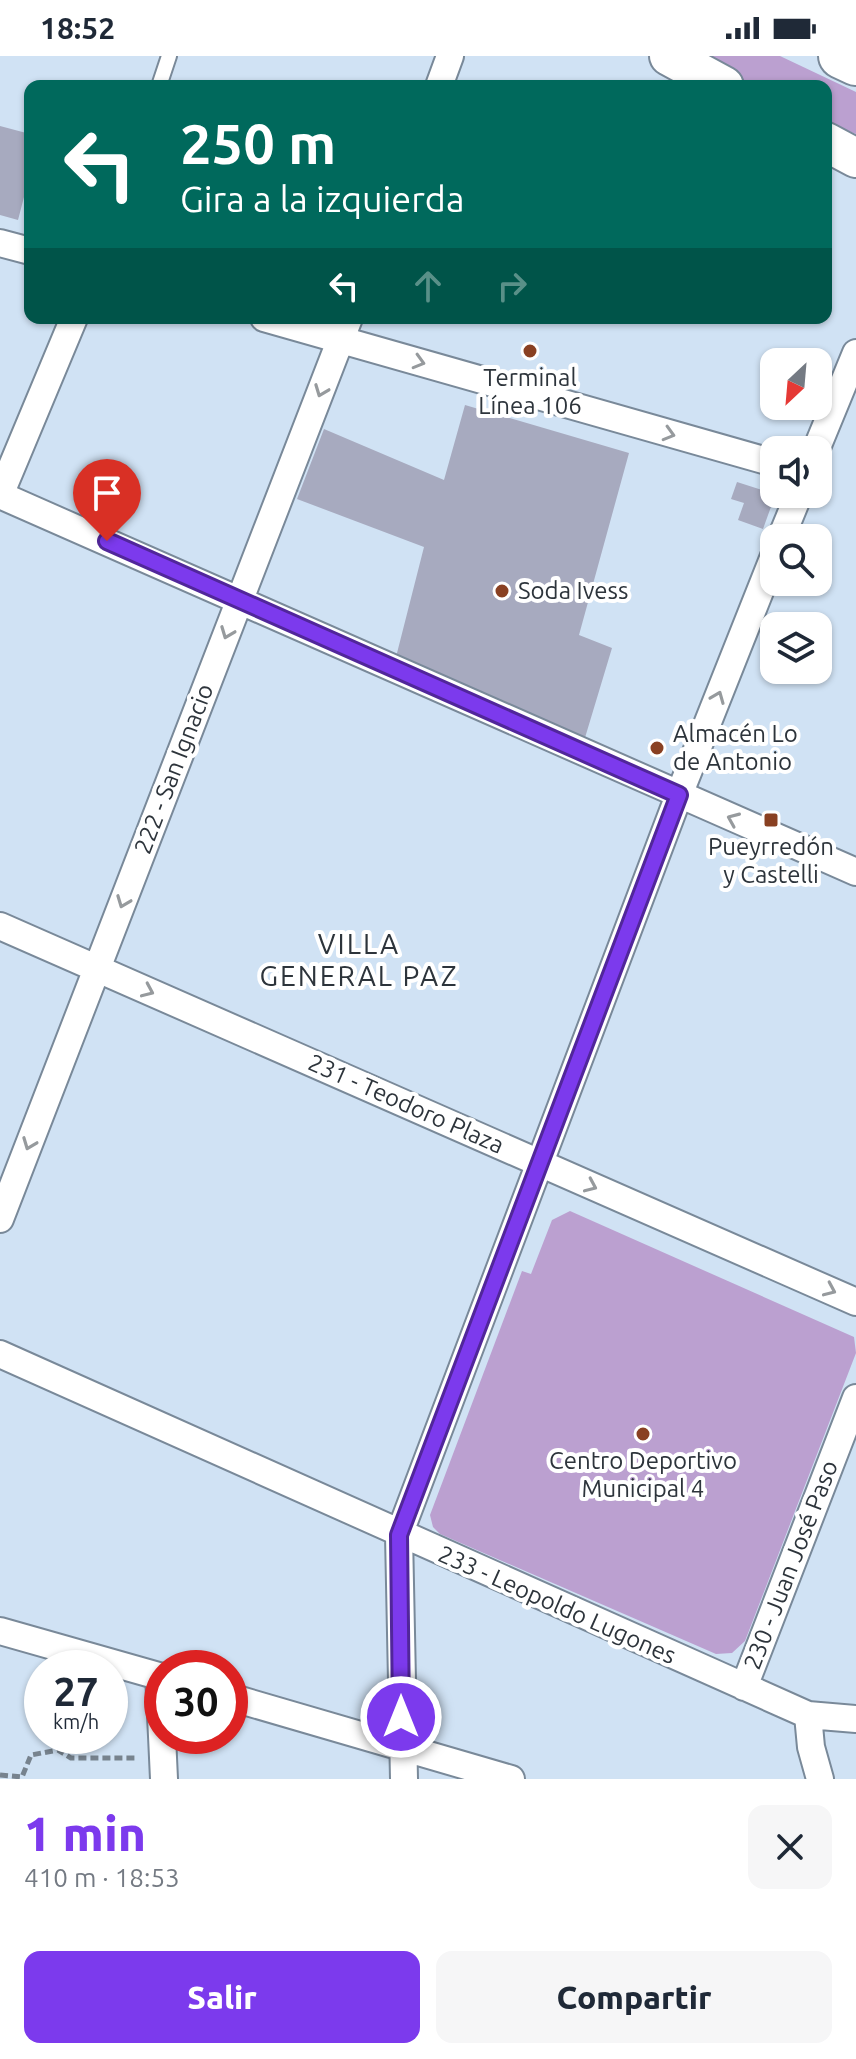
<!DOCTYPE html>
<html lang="es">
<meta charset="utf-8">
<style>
body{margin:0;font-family:Ubuntu,sans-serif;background:#f6f6f7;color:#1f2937;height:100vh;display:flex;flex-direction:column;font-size:30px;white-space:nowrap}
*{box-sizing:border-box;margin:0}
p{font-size:26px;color:#747a83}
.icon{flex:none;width:44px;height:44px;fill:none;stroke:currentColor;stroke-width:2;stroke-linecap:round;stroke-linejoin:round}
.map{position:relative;height:1723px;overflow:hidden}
.details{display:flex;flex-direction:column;background:#fff;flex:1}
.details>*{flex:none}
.hud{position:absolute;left:24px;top:24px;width:808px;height:244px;border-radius:16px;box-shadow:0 2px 6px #0004;background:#00695c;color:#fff;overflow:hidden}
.needle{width:52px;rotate:206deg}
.buttons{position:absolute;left:760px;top:292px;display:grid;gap:16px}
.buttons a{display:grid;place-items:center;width:72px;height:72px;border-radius:16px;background:#fff;box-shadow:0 2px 6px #0004;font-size:40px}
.speed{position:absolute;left:24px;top:1594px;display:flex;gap:16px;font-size:40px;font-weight:700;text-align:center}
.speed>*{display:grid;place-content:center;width:104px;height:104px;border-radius:50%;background:#fff;box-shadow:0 2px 6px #0004;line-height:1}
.speed small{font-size:20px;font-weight:400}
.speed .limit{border:12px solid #d22;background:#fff;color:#111}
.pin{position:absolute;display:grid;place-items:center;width:68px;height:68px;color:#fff;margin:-82px -34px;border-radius:50% 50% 50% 0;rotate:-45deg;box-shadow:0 0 8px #0007}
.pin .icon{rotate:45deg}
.me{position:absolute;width:88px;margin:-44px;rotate:0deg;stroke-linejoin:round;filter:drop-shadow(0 0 6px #0008)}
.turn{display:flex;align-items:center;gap:28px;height:168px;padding:0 24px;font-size:36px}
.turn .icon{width:104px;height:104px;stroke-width:2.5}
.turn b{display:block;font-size:56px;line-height:68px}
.lanes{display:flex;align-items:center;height:76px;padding:0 24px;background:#0003;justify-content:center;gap:40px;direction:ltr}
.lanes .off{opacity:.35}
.round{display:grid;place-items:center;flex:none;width:84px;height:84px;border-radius:16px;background:#f6f6f7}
.headline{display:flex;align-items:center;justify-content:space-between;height:136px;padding:0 24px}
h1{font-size:48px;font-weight:800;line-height:60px;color:#7c3aed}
.button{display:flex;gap:16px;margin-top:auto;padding:16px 24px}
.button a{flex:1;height:92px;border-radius:16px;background:#7c3aed;color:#fff;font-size:32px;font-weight:800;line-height:92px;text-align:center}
.button a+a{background:#f6f6f7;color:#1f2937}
.status{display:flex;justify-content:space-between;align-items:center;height:56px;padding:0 40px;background:#fff;direction:ltr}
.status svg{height:22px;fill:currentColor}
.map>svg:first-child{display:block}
.green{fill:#bba0d0}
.building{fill:#a7aabf}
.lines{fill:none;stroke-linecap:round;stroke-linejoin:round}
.service-casing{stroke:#798999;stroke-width:18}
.minor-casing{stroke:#798999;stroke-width:30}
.secondary-casing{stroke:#798999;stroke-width:42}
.motorway-casing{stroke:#798999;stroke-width:48}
.path{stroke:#77838e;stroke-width:5;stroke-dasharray:8 4;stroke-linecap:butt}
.service{stroke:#fff;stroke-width:14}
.minor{stroke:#fff;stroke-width:26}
.secondary{stroke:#fff;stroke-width:38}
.motorway{stroke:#fff;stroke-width:44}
.oneway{stroke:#969a9d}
.route-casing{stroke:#51269a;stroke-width:20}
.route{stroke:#7c3aed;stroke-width:14}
.poi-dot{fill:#894022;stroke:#fff;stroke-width:3}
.labels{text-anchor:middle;stroke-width:8;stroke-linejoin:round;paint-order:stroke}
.poi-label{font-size:24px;fill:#2d343b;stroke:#fff}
.street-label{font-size:24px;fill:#2d343b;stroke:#fff}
.quarter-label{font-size:28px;letter-spacing:2px;fill:#2d343b;stroke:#fff}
</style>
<div class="status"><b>18:52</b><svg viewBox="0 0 49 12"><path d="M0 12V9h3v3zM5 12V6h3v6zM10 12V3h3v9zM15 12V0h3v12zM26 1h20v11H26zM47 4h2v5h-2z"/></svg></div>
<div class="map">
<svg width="856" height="1723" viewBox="0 0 856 1723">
<rect width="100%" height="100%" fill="#d0e2f4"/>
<path class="green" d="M 692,0 L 780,0 L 856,36 L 856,78 L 826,66 L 826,30 L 751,30 Z
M 570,1155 L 854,1281 L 856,1297 L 745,1585 L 732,1597 L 716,1598 L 440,1478 L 433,1471 L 430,1459 L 522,1215 L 531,1218 L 552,1164 Z"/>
<path class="building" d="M 0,70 L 30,78 L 30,118 L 18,164 L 0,159 Z
M 465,349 L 629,397 L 579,579 L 612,592 L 584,685 L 396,601 L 424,491 L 297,443 L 324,373 L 444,424 Z
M 737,426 L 762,434 L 772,448 L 763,473 L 738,464 L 744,447 L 731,443 Z"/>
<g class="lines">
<g class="service-casing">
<path id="service" d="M 159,30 L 169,0"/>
</g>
<g class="minor-casing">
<path id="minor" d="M 439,30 L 450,0
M 0,187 L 30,195
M 264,262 L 774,407
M 816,394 L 856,297
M 0,439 L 856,816
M 0,439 L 74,262
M 781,482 L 799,438
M 0,870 L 856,1246
M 0,1163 L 349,262
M 0,1298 L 808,1659 L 856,1663
M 0,1575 L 162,1621
M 159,1620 L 162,1680
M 744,1631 L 856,1342
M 230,1641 L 511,1723
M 808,1659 L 811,1691 L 820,1723
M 162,1680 L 164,1723
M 404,1723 L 399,1479 L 679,739 L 774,500"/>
</g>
<g class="secondary-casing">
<path id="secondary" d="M 669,0 L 724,30
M 826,86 L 856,102"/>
</g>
<g class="motorway-casing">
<path id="motorway" d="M 841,0 L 856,7"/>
</g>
<path class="path" d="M 0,1719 L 22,1721 L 31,1699 L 58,1694 L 71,1702 L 138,1702"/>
<use href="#service" class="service"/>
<use href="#minor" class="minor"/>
<use href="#secondary" class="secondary"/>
<use href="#motorway" class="motorway"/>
</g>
<defs><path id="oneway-chevron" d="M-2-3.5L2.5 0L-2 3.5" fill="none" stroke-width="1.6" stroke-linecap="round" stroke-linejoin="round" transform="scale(2)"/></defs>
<g class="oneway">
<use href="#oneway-chevron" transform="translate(419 306) rotate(16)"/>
<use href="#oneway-chevron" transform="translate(321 335) rotate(111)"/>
<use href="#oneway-chevron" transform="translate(669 378) rotate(16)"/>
<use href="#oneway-chevron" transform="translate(227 577) rotate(111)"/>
<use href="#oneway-chevron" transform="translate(718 641) rotate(-68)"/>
<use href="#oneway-chevron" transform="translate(733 763) rotate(-157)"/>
<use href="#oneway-chevron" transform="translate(123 846) rotate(111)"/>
<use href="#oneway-chevron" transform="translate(148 935) rotate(24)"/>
<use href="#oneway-chevron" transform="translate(29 1088) rotate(111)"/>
<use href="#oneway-chevron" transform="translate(591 1130) rotate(24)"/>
<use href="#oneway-chevron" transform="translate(830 1234) rotate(24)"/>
</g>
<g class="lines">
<g class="route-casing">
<path id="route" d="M 107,485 L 679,739 L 399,1479 L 401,1661"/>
</g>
<use href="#route" class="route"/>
</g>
<g class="poi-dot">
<circle cx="530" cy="295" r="8"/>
<circle cx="502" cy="535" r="8"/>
<circle cx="657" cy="692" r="8"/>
<rect x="763" y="756" width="16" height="16" rx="4"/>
<circle cx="643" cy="1378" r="8"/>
</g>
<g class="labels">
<g class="poi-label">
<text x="530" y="330">Terminal<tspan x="530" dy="28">Línea 106</tspan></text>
<text x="518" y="543" text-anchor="start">Soda Ivess</text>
<text x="673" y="686" text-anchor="start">Almacén Lo<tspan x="673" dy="28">de Antonio</tspan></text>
<text x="771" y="799">Pueyrredón<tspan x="771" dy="28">y Castelli</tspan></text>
<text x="643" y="1413">Centro Deportivo<tspan x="643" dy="28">Municipal 4</tspan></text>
</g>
<g class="street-label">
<text transform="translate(174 713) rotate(-69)" y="8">222 - San Ignacio</text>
<text transform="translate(406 1048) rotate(24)" y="8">231 - Teodoro Plaza</text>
<text transform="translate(791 1509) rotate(-69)" y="8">230 - Juan José Paso</text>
<text transform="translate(557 1549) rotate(24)" y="8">233 - Leopoldo Lugones</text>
</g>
<g class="quarter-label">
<text x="359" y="898">VILLA<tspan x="359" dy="32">GENERAL PAZ</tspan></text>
</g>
</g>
</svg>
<div class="buttons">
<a><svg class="needle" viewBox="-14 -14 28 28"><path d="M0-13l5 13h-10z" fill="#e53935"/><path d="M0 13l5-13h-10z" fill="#747a83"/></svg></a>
<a><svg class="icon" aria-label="sound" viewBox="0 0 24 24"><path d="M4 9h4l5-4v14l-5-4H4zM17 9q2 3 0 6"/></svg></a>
<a><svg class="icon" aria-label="search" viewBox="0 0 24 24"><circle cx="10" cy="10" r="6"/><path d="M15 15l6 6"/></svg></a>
<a><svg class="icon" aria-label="layers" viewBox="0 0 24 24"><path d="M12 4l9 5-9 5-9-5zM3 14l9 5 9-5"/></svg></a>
</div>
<div class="speed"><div>27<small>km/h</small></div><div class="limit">30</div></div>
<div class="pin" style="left:107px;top:485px;background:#d93025"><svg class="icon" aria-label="arrive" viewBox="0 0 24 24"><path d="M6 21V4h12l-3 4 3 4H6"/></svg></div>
<svg class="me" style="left:401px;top:1661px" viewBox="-20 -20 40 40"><circle r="17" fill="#7c3aed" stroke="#fff" stroke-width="3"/><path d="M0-11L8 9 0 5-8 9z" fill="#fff"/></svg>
<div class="hud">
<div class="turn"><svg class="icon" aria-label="left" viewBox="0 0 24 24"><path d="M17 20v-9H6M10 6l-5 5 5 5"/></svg><div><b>250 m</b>Gira a la izquierda</div></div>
<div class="lanes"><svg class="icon" aria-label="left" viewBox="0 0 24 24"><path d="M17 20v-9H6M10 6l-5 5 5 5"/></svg><svg class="icon off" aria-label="ahead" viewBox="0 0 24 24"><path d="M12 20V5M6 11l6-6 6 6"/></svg><svg class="icon off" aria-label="right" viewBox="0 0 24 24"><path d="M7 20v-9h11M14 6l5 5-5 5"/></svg></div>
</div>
</div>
<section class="details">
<div class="headline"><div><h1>1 min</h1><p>410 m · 18:53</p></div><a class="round"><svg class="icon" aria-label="close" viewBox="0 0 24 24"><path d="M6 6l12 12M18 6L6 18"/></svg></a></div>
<div class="button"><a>Salir</a><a>Compartir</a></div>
</section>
